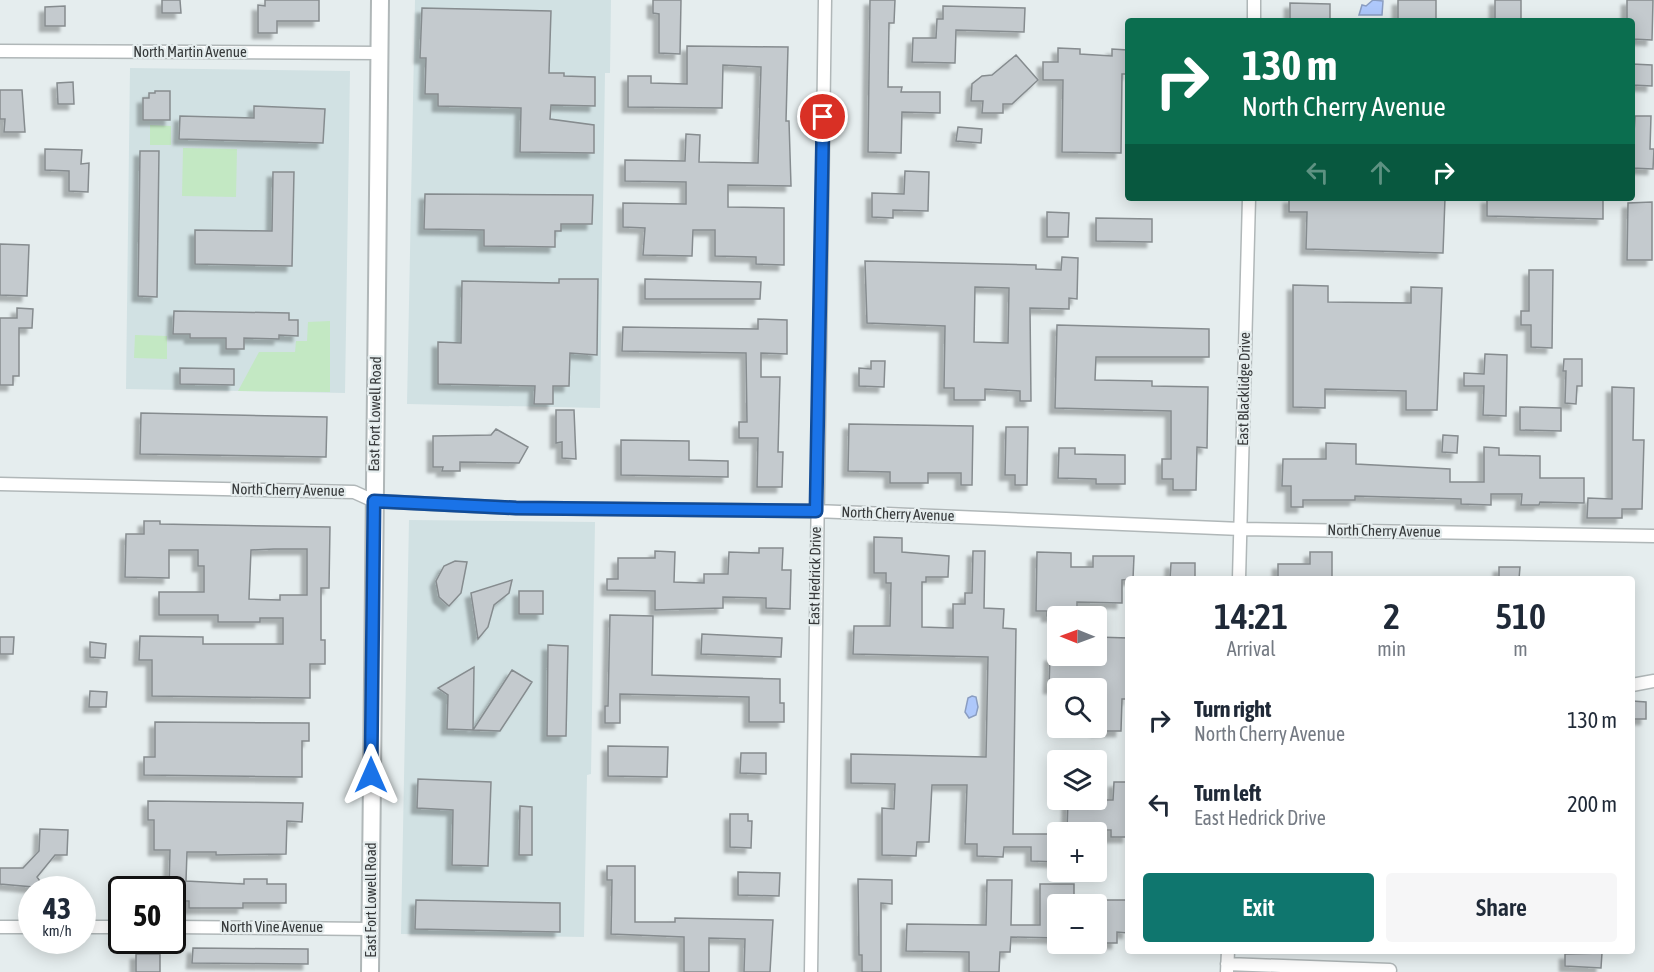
<!DOCTYPE html>
<meta charset="utf-8">
<style>
body{margin:0;font-family:"Asap Condensed",sans-serif;background:#f6f6f7;color:#1f2937;height:100vh;display:flex;flex-direction:column;font-size:22px;white-space:nowrap}
*{box-sizing:border-box;margin:0}
p{font-size:20px;color:#747a83}
.icon{flex:none;width:33px;height:33px;fill:none;stroke:currentColor;stroke-width:2;stroke-linecap:round;stroke-linejoin:round}
.map{position:relative;flex:1;overflow:hidden}
.drawer{position:absolute;left:1125px;top:576px;width:510px;height:378px;display:flex;flex-direction:column;background:#fff;border-radius:6px;box-shadow:0 3px 15px #0003}
.drawer>*{flex:none}
.banner{position:absolute;left:1125px;top:18px;width:510px;height:183px;border-radius:6px;box-shadow:0 3px 15px #0003;background:#0b6e4f;color:#fff;overflow:hidden}
.needle{width:39px;rotate:271deg}
.tools{position:absolute;left:1047px;top:606px;display:grid;gap:12px}
.tools a{display:grid;place-items:center;width:60px;height:60px;border-radius:6px;background:#fff;box-shadow:0 3px 15px #0003;font-size:30px}
.speed{position:absolute;left:18px;top:876px;display:flex;gap:12px;font-size:30px;font-weight:700;text-align:center}
.speed>*{display:grid;place-content:center;width:78px;height:78px;border-radius:50%;background:#fff;box-shadow:0 3px 15px #0003;line-height:1}
.speed small{font-size:15px;font-weight:400}
.speed .limit{border:3px solid #111;border-radius:9px;background:#fff;color:#111}
.pin{position:absolute;display:grid;place-items:center;width:51px;height:51px;color:#fff;margin:-26px;border:3px solid #fff;border-radius:50%;box-shadow:0 2px 6px #0007}
.me{position:absolute;width:66px;margin:-33px;rotate:0deg;stroke-linejoin:round;filter:drop-shadow(0 0 4px #0008)}
.turn{display:flex;align-items:center;gap:21px;height:126px;padding:0 18px;font-size:27px}
.turn .icon{width:78px;height:78px;stroke-width:2.5}
.turn b{display:block;font-size:42px;line-height:51px}
.lanes{display:flex;align-items:center;height:57px;padding:0 18px;background:#0003;justify-content:center;gap:30px;direction:ltr}
.lanes .off{opacity:.35}
.eta{display:flex;justify-content:space-evenly;align-items:center;height:102px;text-align:center}
.eta b{font-size:36px;font-weight:600;line-height:42px}
.button{display:flex;gap:12px;margin-top:auto;padding:12px 18px}
.button a{flex:1;height:69px;border-radius:6px;background:#0f766e;color:#fff;font-size:24px;font-weight:600;line-height:69px;text-align:center}
.button a+a{background:#f6f6f7;color:#1f2937}
ul{padding:0;list-style:none}
li{display:flex;align-items:center;gap:18px;height:84px;padding:0 18px}
li div{flex:1}
li b{display:block;font-size:22px}
li em{font-style:normal}
.map>svg:first-child{display:block}
.built{fill:#d1e1e3}
.green{fill:#c3e8c3}
.water{fill:#aec8fb;stroke:#8a9dc1;stroke-width:1.5}
.building{fill:#c4cace;stroke:#868c8f;stroke-width:1.5;fill-rule:evenodd;filter:url(#shadow)}
.lines{fill:none;stroke-linecap:round;stroke-linejoin:round}
.minor-casing{stroke:#b0b7b8;stroke-width:15}
.secondary-casing{stroke:#b0b7b8;stroke-width:20}
.minor{stroke:#fff;stroke-width:12}
.secondary{stroke:#fff;stroke-width:16}
.route-casing{stroke:#114b97;stroke-width:15}
.route{stroke:#1a73e8;stroke-width:10}
.labels{text-anchor:middle;stroke-width:4.5;stroke-linejoin:round;paint-order:stroke}
.street-label{font-size:15px;fill:#36393a;stroke:#e5edee}
</style>
<div class="map">
<svg width="1654" height="972" viewBox="0 0 1654 972">
<defs>
<filter id="shadow"><feDropShadow dx="-5.5" dy="5.5" stdDeviation="1.5" flood-color="#0004"/></filter>
</defs>
<rect width="100%" height="100%" fill="#e5edee"/>
<path class="built" d="M 415,0 L 611,0 L 610,73 L 605,73 L 600,408 L 407,404 Z
M 130,68 L 350,71 L 345,393 L 126,389 Z
M 409,520 L 595,522 L 591,774 L 587,775 L 584,937 L 401,934 Z"/>
<path class="green" d="M 150,125 L 171,126 L 171,145 L 150,145 Z
M 183,148 L 237,149 L 236,197 L 182,196 Z
M 330,321 L 330,392 L 238,391 L 259,352 L 295,352 L 296,341 L 307,341 L 308,322 Z
M 135,335 L 167,336 L 167,359 L 134,358 Z"/>
<path class="water" d="M 1373,0 L 1383,1 L 1382,15 L 1359,15 L 1362,5 L 1366,6 Z
M 972,696 L 976,697 L 978,707 L 976,715 L 969,718 L 965,712 L 968,698 Z"/>
<path class="building" d="M 162,0 L 180,0 L 181,13 L 162,13 Z
M 265,0 L 319,0 L 319,21 L 277,21 L 277,33 L 258,33 L 258,5 L 265,6 Z
M 653,0 L 681,0 L 680,54 L 659,53 L 659,14 L 653,13 Z
M 870,0 L 895,0 L 894,23 L 889,23 L 888,87 L 902,87 L 901,92 L 940,92 L 940,113 L 902,112 L 901,153 L 868,152 Z
M 1398,0 L 1436,0 L 1436,21 L 1398,21 Z
M 1495,0 L 1521,0 L 1521,21 L 1495,21 Z
M 1627,0 L 1653,0 L 1652,40 L 1632,39 L 1632,21 L 1627,21 Z
M 1290,3 L 1330,4 L 1330,21 L 1290,21 Z
M 65,6 L 65,26 L 45,26 L 45,7 Z
M 943,6 L 1025,8 L 1024,32 L 956,30 L 955,63 L 912,62 L 913,38 L 936,38 L 937,19 L 943,19 Z
M 422,8 L 551,11 L 549,73 L 564,73 L 564,76 L 595,77 L 595,106 L 551,105 L 550,119 L 594,125 L 594,153 L 520,152 L 521,108 L 438,106 L 438,94 L 425,94 L 426,58 L 420,58 Z
M 687,46 L 788,47 L 786,121 L 789,121 L 791,186 L 728,185 L 728,207 L 784,208 L 784,265 L 756,264 L 756,257 L 715,256 L 715,230 L 693,230 L 692,256 L 643,255 L 645,228 L 623,227 L 623,203 L 686,204 L 686,182 L 625,181 L 625,160 L 685,161 L 686,134 L 700,135 L 699,162 L 758,163 L 761,67 L 723,65 L 722,108 L 628,107 L 628,76 L 651,76 L 651,83 L 687,84 Z
M 1058,48 L 1080,49 L 1080,54 L 1112,56 L 1112,49 L 1128,50 L 1128,74 L 1122,74 L 1121,153 L 1062,152 L 1063,80 L 1043,80 L 1043,62 L 1058,62 Z
M 1016,55 L 1038,80 L 1012,104 L 1003,104 L 1003,113 L 982,113 L 983,101 L 971,101 L 972,84 L 982,76 L 992,75 Z
M 1632,64 L 1652,65 L 1652,86 L 1632,85 Z
M 73,82 L 74,104 L 58,104 L 57,83 Z
M 0,90 L 22,90 L 25,132 L 4,132 L 5,119 L 0,119 Z
M 155,91 L 170,91 L 170,120 L 143,120 L 143,98 L 149,98 L 149,93 L 155,93 Z
M 254,106 L 325,109 L 323,143 L 179,139 L 180,116 L 254,118 Z
M 1635,116 L 1651,116 L 1650,149 L 1654,149 L 1653,169 L 1632,168 Z
M 958,127 L 982,129 L 981,143 L 956,141 Z
M 45,149 L 82,150 L 81,164 L 89,163 L 88,192 L 69,191 L 69,171 L 45,170 Z
M 140,151 L 159,151 L 157,297 L 138,296 Z
M 905,171 L 929,172 L 928,211 L 893,210 L 893,218 L 872,217 L 872,193 L 904,194 Z
M 273,172 L 294,172 L 292,266 L 195,264 L 195,230 L 272,231 Z
M 425,194 L 593,195 L 592,224 L 561,224 L 561,231 L 555,231 L 555,247 L 484,246 L 484,230 L 424,229 Z
M 1289,198 L 1445,198 L 1443,253 L 1306,249 L 1307,212 L 1289,212 Z
M 1487,198 L 1603,198 L 1603,219 L 1487,216 Z
M 1652,202 L 1652,260 L 1627,260 L 1628,203 Z
M 1047,212 L 1069,213 L 1068,237 L 1047,237 Z
M 1096,218 L 1152,219 L 1152,242 L 1096,241 Z
M 0,244 L 29,245 L 27,296 L 0,295 Z
M 1062,257 L 1078,258 L 1077,299 L 1069,298 L 1069,309 L 1030,308 L 1031,401 L 1020,401 L 1020,391 L 985,389 L 985,400 L 954,400 L 954,388 L 944,388 L 945,326 L 867,323 L 865,261 L 1036,265 L 1036,269 L 1061,270 ZM 975,287 L 1009,288 L 1008,343 L 974,342 Z
M 1529,270 L 1553,270 L 1552,348 L 1531,347 L 1531,325 L 1521,325 L 1521,311 L 1529,311 Z
M 559,279 L 598,279 L 597,355 L 570,353 L 569,386 L 553,386 L 553,404 L 534,404 L 535,386 L 438,384 L 438,342 L 461,343 L 462,281 L 559,283 Z
M 645,279 L 761,282 L 760,299 L 645,299 Z
M 1293,285 L 1328,286 L 1328,302 L 1411,303 L 1411,287 L 1442,288 L 1437,410 L 1406,410 L 1406,391 L 1325,389 L 1325,408 L 1293,407 Z
M 17,308 L 33,309 L 32,328 L 19,328 L 19,376 L 13,376 L 13,385 L 0,385 L 0,318 L 17,318 Z
M 174,311 L 289,313 L 289,320 L 298,320 L 298,336 L 279,335 L 279,339 L 244,338 L 244,349 L 226,349 L 226,338 L 190,338 L 190,334 L 173,334 Z
M 758,319 L 787,320 L 787,354 L 761,353 L 761,377 L 780,377 L 778,452 L 783,452 L 782,487 L 757,487 L 758,438 L 739,438 L 739,422 L 747,422 L 746,353 L 622,351 L 623,327 L 758,329 Z
M 1057,325 L 1209,329 L 1209,357 L 1096,357 L 1095,380 L 1152,381 L 1152,386 L 1208,387 L 1207,448 L 1197,447 L 1196,490 L 1173,490 L 1173,479 L 1162,479 L 1162,459 L 1171,459 L 1171,411 L 1055,408 Z
M 1485,354 L 1507,355 L 1506,416 L 1483,415 L 1484,386 L 1464,386 L 1464,373 L 1484,374 Z
M 1564,359 L 1582,359 L 1582,386 L 1577,386 L 1576,404 L 1565,403 L 1566,371 L 1563,371 Z
M 871,361 L 885,361 L 884,387 L 859,386 L 859,368 L 871,369 Z
M 180,368 L 234,369 L 234,385 L 180,384 Z
M 1612,387 L 1634,388 L 1633,440 L 1644,440 L 1642,509 L 1622,509 L 1622,518 L 1587,518 L 1588,498 L 1612,499 Z
M 1520,407 L 1561,408 L 1561,431 L 1520,430 Z
M 556,410 L 574,410 L 576,459 L 562,458 L 562,442 L 556,443 Z
M 141,413 L 327,417 L 326,457 L 140,454 Z
M 849,424 L 973,426 L 972,485 L 961,485 L 961,473 L 928,473 L 928,483 L 890,483 L 890,472 L 848,471 Z
M 1006,427 L 1028,427 L 1027,485 L 1015,485 L 1015,475 L 1005,475 Z
M 496,429 L 528,447 L 519,463 L 460,462 L 460,471 L 442,471 L 443,467 L 433,467 L 433,436 L 491,435 Z
M 1443,435 L 1458,436 L 1457,453 L 1442,452 Z
M 621,440 L 689,441 L 689,460 L 728,461 L 728,477 L 621,475 Z
M 1326,443 L 1356,444 L 1356,464 L 1450,469 L 1450,482 L 1484,482 L 1484,447 L 1499,448 L 1499,455 L 1540,456 L 1540,478 L 1584,478 L 1584,503 L 1540,502 L 1539,505 L 1521,505 L 1522,494 L 1491,494 L 1491,505 L 1461,504 L 1461,499 L 1355,496 L 1355,500 L 1303,500 L 1303,507 L 1291,507 L 1291,486 L 1282,486 L 1283,459 L 1326,459 Z
M 1059,448 L 1075,448 L 1075,454 L 1125,455 L 1125,484 L 1096,484 L 1096,479 L 1058,478 Z
M 144,521 L 160,521 L 160,524 L 330,527 L 329,588 L 321,588 L 321,640 L 325,640 L 325,664 L 310,664 L 310,698 L 152,696 L 152,660 L 139,660 L 140,636 L 203,637 L 203,644 L 283,644 L 283,618 L 260,618 L 260,622 L 218,622 L 218,615 L 159,615 L 159,592 L 204,592 L 204,566 L 198,566 L 198,550 L 169,550 L 169,578 L 125,577 L 126,534 L 144,534 ZM 274,549 L 307,549 L 307,595 L 280,595 L 280,600 L 249,599 L 251,550 Z
M 874,537 L 902,538 L 902,552 L 949,556 L 948,577 L 926,577 L 926,582 L 922,582 L 922,627 L 953,628 L 953,604 L 965,604 L 965,593 L 972,593 L 973,551 L 985,551 L 984,608 L 1004,609 L 1003,628 L 1016,629 L 1013,834 L 1058,834 L 1058,862 L 1031,861 L 1031,847 L 1004,847 L 1003,857 L 977,856 L 977,844 L 965,844 L 967,785 L 932,785 L 929,842 L 917,842 L 916,856 L 882,855 L 882,808 L 894,809 L 895,784 L 851,783 L 851,754 L 986,757 L 988,657 L 853,654 L 854,626 L 890,626 L 891,583 L 886,583 L 886,573 L 874,573 Z
M 759,548 L 783,548 L 782,570 L 791,570 L 790,609 L 766,608 L 766,598 L 723,597 L 723,608 L 655,610 L 655,591 L 607,590 L 607,579 L 618,579 L 618,558 L 655,558 L 655,551 L 675,552 L 674,582 L 704,583 L 704,574 L 728,574 L 729,552 L 759,553 Z
M 1037,552 L 1071,553 L 1071,567 L 1093,567 L 1093,556 L 1134,556 L 1133,579 L 1122,580 L 1122,603 L 1077,602 L 1077,616 L 1047,616 L 1047,611 L 1036,611 Z
M 1310,552 L 1332,552 L 1332,579 L 1278,579 L 1278,564 L 1310,564 Z
M 455,561 L 467,562 L 461,593 L 449,606 L 439,597 L 436,581 L 444,566 Z
M 1171,563 L 1195,563 L 1195,579 L 1170,579 Z
M 1499,567 L 1520,567 L 1519,579 L 1499,579 Z
M 512,580 L 509,593 L 494,605 L 488,627 L 478,639 L 471,593 Z
M 519,591 L 543,591 L 543,614 L 519,614 Z
M 610,615 L 653,616 L 652,675 L 780,679 L 780,703 L 784,703 L 784,722 L 749,722 L 749,697 L 620,694 L 620,723 L 605,723 L 605,706 L 608,706 Z
M 702,634 L 782,638 L 781,657 L 701,654 Z
M 0,637 L 14,637 L 13,654 L 0,654 Z
M 1096,637 L 1128,638 L 1128,699 L 1122,699 L 1121,731 L 1096,731 L 1096,688 L 1049,688 L 1050,656 L 1096,656 Z
M 90,642 L 106,644 L 105,658 L 90,657 Z
M 548,645 L 568,646 L 566,736 L 547,736 Z
M 474,667 L 473,730 L 447,729 L 448,695 L 438,688 Z
M 512,670 L 532,682 L 500,731 L 473,730 Z
M 90,691 L 107,692 L 106,707 L 89,707 Z
M 1632,701 L 1646,702 L 1646,719 L 1632,719 Z
M 155,722 L 309,723 L 309,741 L 302,741 L 302,777 L 144,775 L 144,757 L 155,757 Z
M 608,746 L 668,747 L 667,777 L 608,776 Z
M 741,753 L 766,753 L 766,774 L 740,773 Z
M 418,779 L 491,782 L 488,866 L 452,865 L 453,810 L 417,808 Z
M 1114,782 L 1128,782 L 1128,837 L 1111,837 L 1111,830 L 1067,830 L 1068,800 L 1113,800 Z
M 148,801 L 303,803 L 302,822 L 287,821 L 286,854 L 216,855 L 216,852 L 187,852 L 186,881 L 244,884 L 244,879 L 267,879 L 267,884 L 286,884 L 286,903 L 243,903 L 243,908 L 189,908 L 189,901 L 172,901 L 172,890 L 169,890 L 170,850 L 154,850 L 154,820 L 148,820 Z
M 520,806 L 532,807 L 532,855 L 519,855 Z
M 730,814 L 748,814 L 748,821 L 752,821 L 751,848 L 730,847 Z
M 40,829 L 68,830 L 67,855 L 55,855 L 37,877 L 45,888 L 0,884 L 0,868 L 23,868 L 39,851 Z
M 607,866 L 635,866 L 635,922 L 675,922 L 675,918 L 773,920 L 770,972 L 744,972 L 745,939 L 709,938 L 709,972 L 684,972 L 684,937 L 611,934 L 612,880 L 607,880 Z
M 738,872 L 780,873 L 779,896 L 738,895 Z
M 858,879 L 892,880 L 892,904 L 881,903 L 881,972 L 862,972 L 862,955 L 859,955 Z
M 987,880 L 1012,880 L 1011,925 L 1040,925 L 1040,884 L 1074,884 L 1074,904 L 1058,904 L 1058,938 L 1011,937 L 1010,952 L 1000,952 L 999,972 L 969,972 L 969,952 L 906,951 L 907,924 L 986,925 Z
M 416,900 L 560,903 L 560,932 L 415,929 Z
M 1096,900 L 1128,900 L 1128,933 L 1117,932 L 1117,943 L 1096,943 Z
M 193,948 L 308,949 L 308,964 L 192,963 Z
M 1602,953 L 1601,968 L 1565,966 L 1565,954 Z
M 136,954 L 160,954 L 160,972 L 136,972 Z"/>
<g class="lines">
<g class="minor-casing">
<path id="minor" d="M 1254,21 L 1254,0
M 0,51 L 380,53
M 0,484 L 354,492 L 374,501 L 516,508 L 816,511 L 1241,529 L 1654,536
M 1239,579 L 1249,198
M 1632,685 L 1654,681
M 0,927 L 32,927
M 82,927 L 122,927
M 172,927 L 371,929
M 1227,964 L 1390,970
M 811,972 L 825,0
M 1227,972 L 1228,951"/>
</g>
<g class="secondary-casing">
<path id="secondary" d="M 370,972 L 380,0"/>
</g>
<use href="#minor" class="minor"/>
<use href="#secondary" class="secondary"/>
</g>
<g class="lines">
<g class="route-casing">
<path id="route" d="M 371,775 L 374,501 L 516,508 L 816,511 L 823,117"/>
</g>
<use href="#route" class="route"/>
</g>
<g class="labels">
<g class="street-label">
<text x="190" y="57">North Martin Avenue</text>
<text transform="translate(1244 389) rotate(-89)" y="5">East Blacklidge Drive</text>
<text transform="translate(375 414) rotate(-89)" y="5">East Fort Lowell Road</text>
<text transform="translate(288 490) rotate(1)" y="5">North Cherry Avenue</text>
<text transform="translate(898 514) rotate(2)" y="5">North Cherry Avenue</text>
<text transform="translate(1384 531) rotate(1)" y="5">North Cherry Avenue</text>
<text transform="translate(815 576) rotate(-89)" y="5">East Hedrick Drive</text>
<text transform="translate(371 900) rotate(-90)" y="5">East Fort Lowell Road</text>
<text x="272" y="932">North Vine Avenue</text>
</g>
</g>
</svg>
<div class="tools">
<a><svg class="needle" viewBox="-14 -14 28 28"><path d="M0-13l5 13h-10z" fill="#e53935"/><path d="M0 13l5-13h-10z" fill="#747a83"/></svg></a>
<a><svg class="icon" aria-label="search" viewBox="0 0 24 24"><circle cx="10" cy="10" r="6"/><path d="M15 15l6 6"/></svg></a>
<a><svg class="icon" aria-label="layers" viewBox="0 0 24 24"><path d="M12 4l9 5-9 5-9-5zM3 14l9 5 9-5"/></svg></a>
<a>+</a>
<a>−</a>
</div>
<div class="speed"><div>43<small>km/h</small></div><div class="limit">50</div></div>
<div class="pin" style="left:823px;top:117px;background:#d93025"><svg class="icon" aria-label="arrive" viewBox="0 0 24 24"><path d="M6 21V4h12l-3 4 3 4H6"/></svg></div>
<svg class="me" style="left:371px;top:775px" viewBox="-20 -20 40 40"><path d="M0-17L14 15 0 8-14 15z" fill="#1a73e8" stroke="#fff" stroke-width="4"/></svg>
<div class="banner">
<div class="turn"><svg class="icon" aria-label="right" viewBox="0 0 24 24"><path d="M7 20v-9h11M14 6l5 5-5 5"/></svg><div><b>130 m</b>North Cherry Avenue</div></div>
<div class="lanes"><svg class="icon off" aria-label="left" viewBox="0 0 24 24"><path d="M17 20v-9H6M10 6l-5 5 5 5"/></svg><svg class="icon off" aria-label="ahead" viewBox="0 0 24 24"><path d="M12 20V5M6 11l6-6 6 6"/></svg><svg class="icon" aria-label="right" viewBox="0 0 24 24"><path d="M7 20v-9h11M14 6l5 5-5 5"/></svg></div>
</div>
<section class="drawer">
<div class="eta">
<div><b>14:21</b><p>Arrival</p></div>
<div><b>2</b><p>min</p></div>
<div><b>510</b><p>m</p></div>
</div>
<ul>
<li><svg class="icon" aria-label="right" viewBox="0 0 24 24"><path d="M7 20v-9h11M14 6l5 5-5 5"/></svg><div><b>Turn right</b><p>North Cherry Avenue</p></div><em>130 m</em></li>
<li><svg class="icon" aria-label="left" viewBox="0 0 24 24"><path d="M17 20v-9H6M10 6l-5 5 5 5"/></svg><div><b>Turn left</b><p>East Hedrick Drive</p></div><em>200 m</em></li>
</ul>
<div class="button"><a>Exit</a><a>Share</a></div>
</section>
</div>
